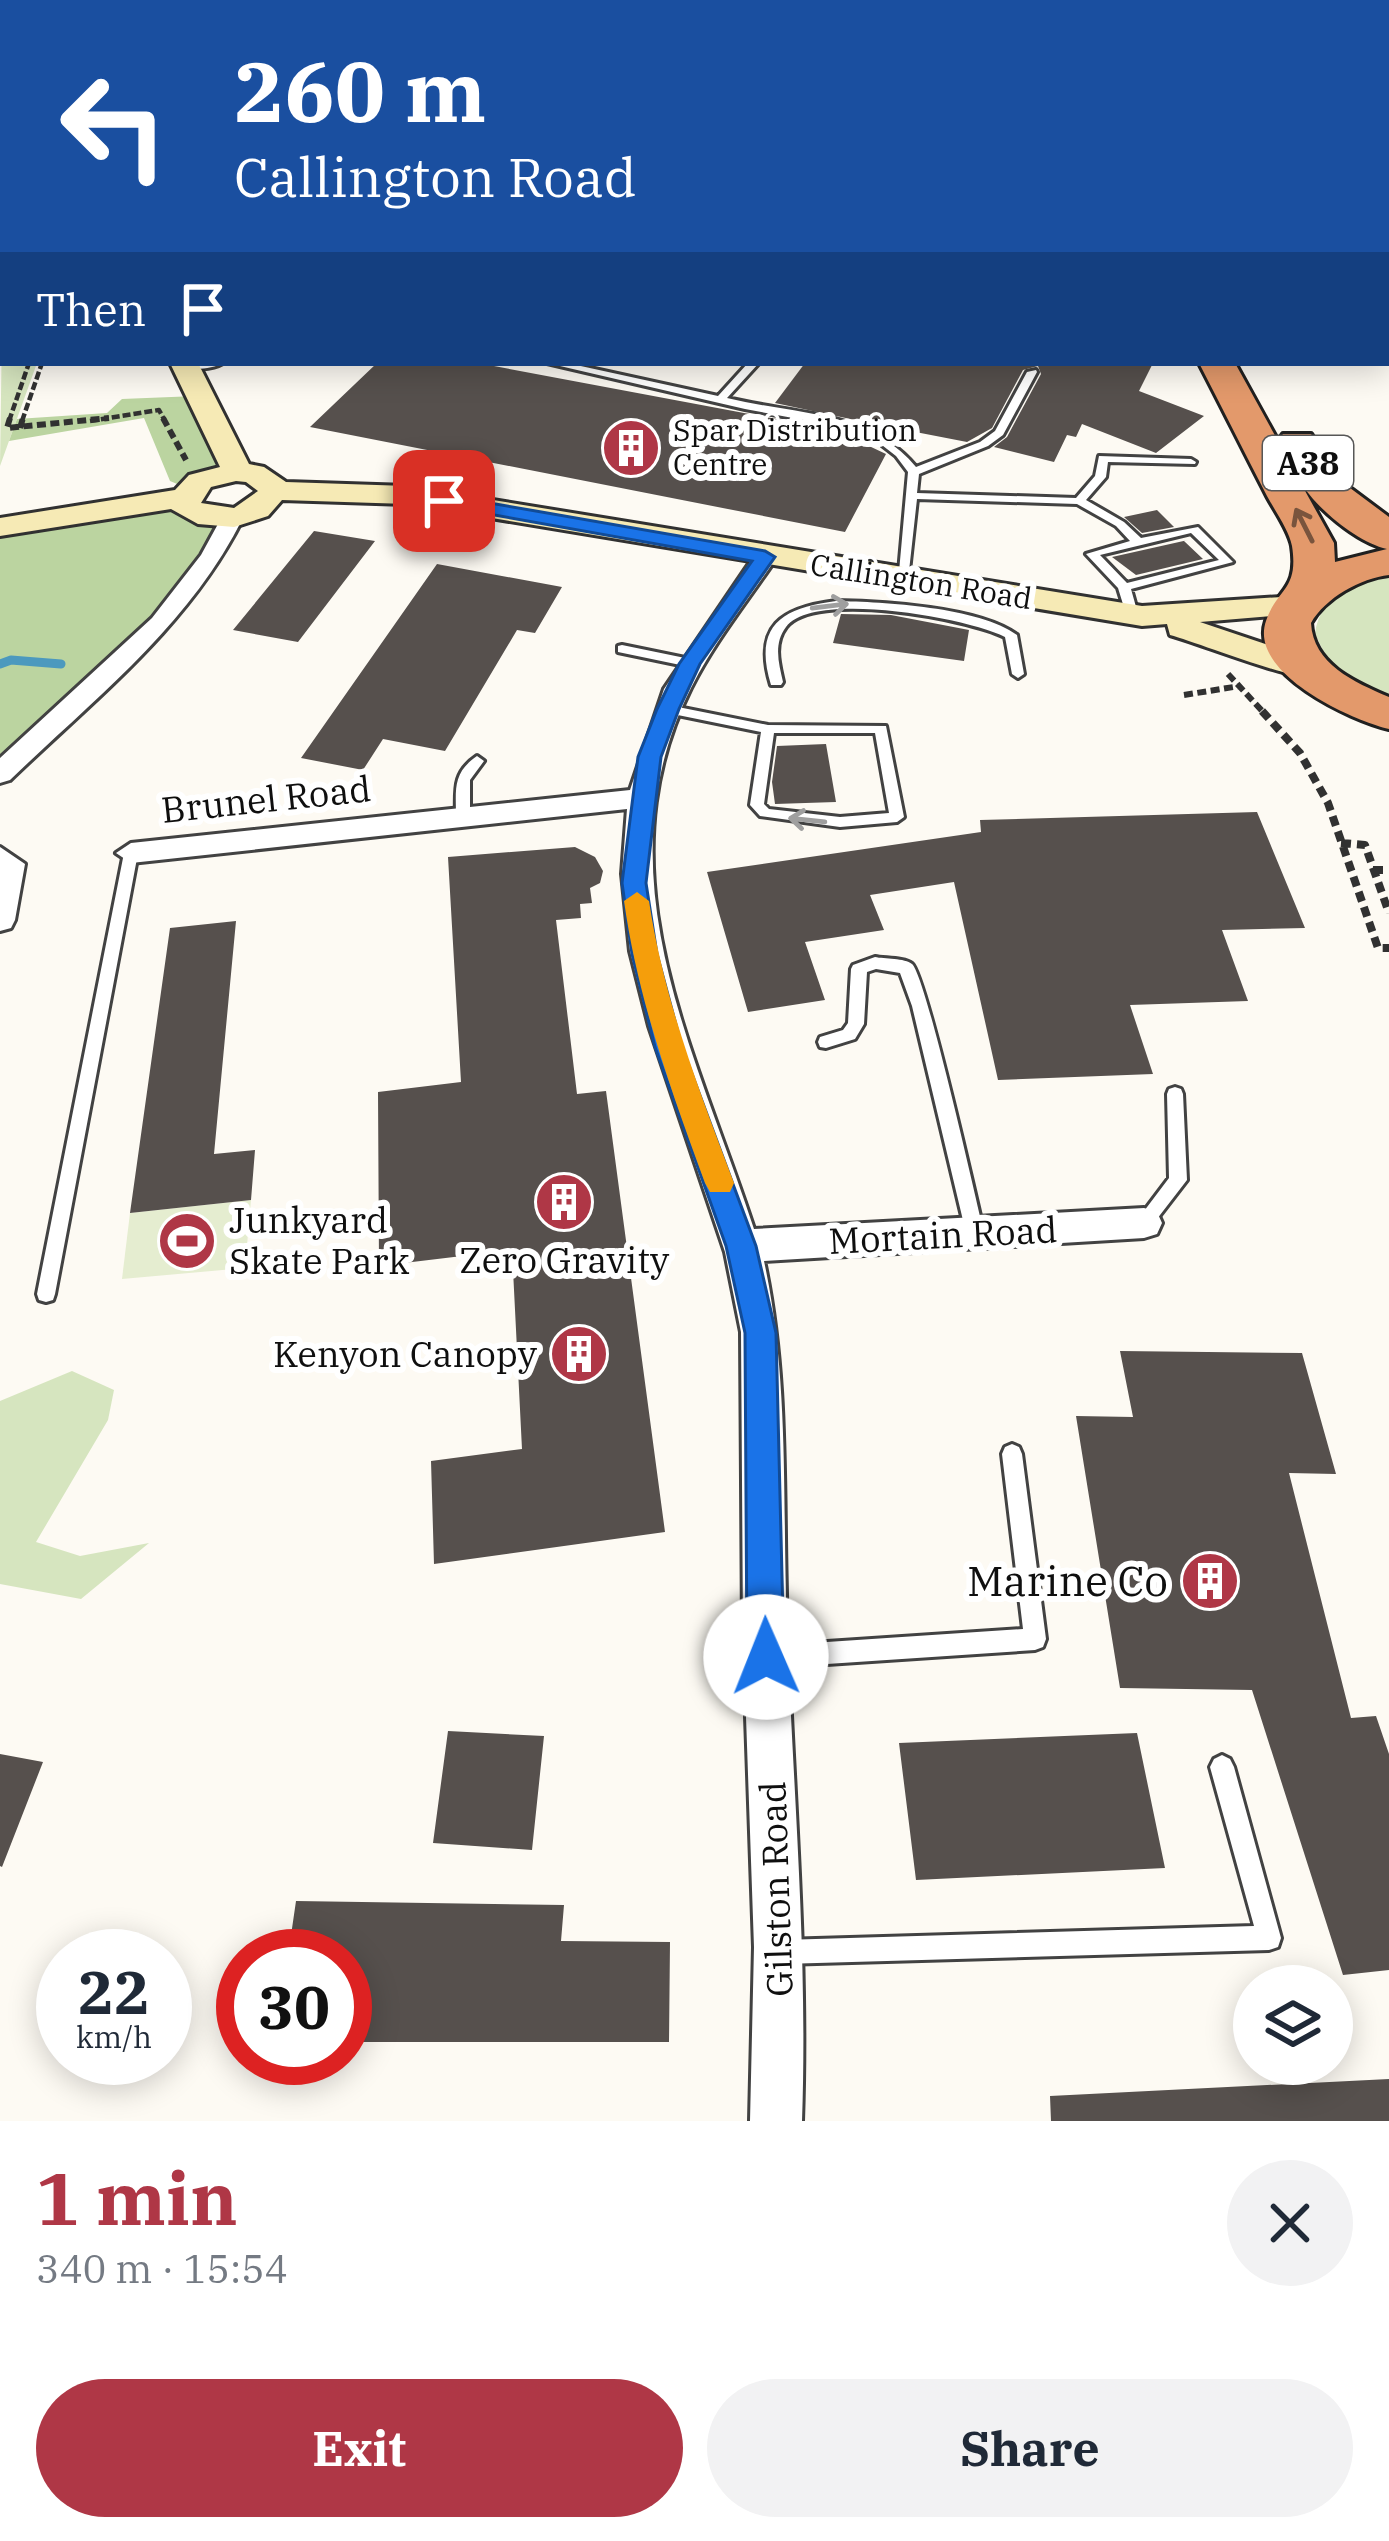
<!DOCTYPE html>
<meta charset="utf-8">
<style>
body{margin:0;font-family:"IBM Plex Serif",serif;background:#f2f2f3;color:#1f2937;height:100vh;display:flex;flex-direction:column;font-size:45px;white-space:nowrap}
*{box-sizing:border-box;margin:0}
p{font-size:39px;color:#747a83}
.icon{flex:none;width:66px;height:66px;fill:none;stroke:currentColor;stroke-width:2;stroke-linecap:round;stroke-linejoin:round}
.map{position:relative;height:2121px;overflow:hidden}
.side{display:flex;flex-direction:column;background:#fff;flex:1}
.side>*{flex:none}
.hud{position:absolute;left:0px;top:0px;width:1389px;height:366px;box-shadow:0 6px 30px #0003;background:#1a4fa0;color:#fff;overflow:hidden}
.tools{position:absolute;left:1233px;top:1965px;display:grid;gap:24px}
.tools a{display:grid;place-items:center;width:120px;height:120px;border-radius:50%;background:#fff;box-shadow:0 6px 30px #0003;font-size:60px}
.speed{position:absolute;left:36px;top:1929px;display:flex;gap:24px;font-size:60px;font-weight:700;text-align:center}
.speed>*{display:grid;place-content:center;width:156px;height:156px;border-radius:50%;background:#fff;box-shadow:0 6px 30px #0003;line-height:1}
.speed small{font-size:30px;font-weight:400}
.speed .limit{border:18px solid #d22;background:#fff;color:#111}
.pin{position:absolute;display:grid;place-items:center;width:102px;height:102px;color:#fff;margin:-51px;border-radius:24px;box-shadow:0 6px 18px #0006}
.me{position:absolute;width:132px;margin:-66px;rotate:359deg;stroke-linejoin:round;filter:drop-shadow(0 0 9px #0008)}
.turn{display:flex;align-items:center;gap:42px;height:252px;padding:0 36px;font-size:54px}
.turn .icon{width:156px;height:156px;stroke-width:2.5}
.turn b{display:block;font-size:84px;line-height:102px}
.then{display:flex;align-items:center;height:114px;padding:0 36px;background:#0003;gap:24px;font-size:45px}
.round{display:grid;place-items:center;flex:none;width:126px;height:126px;border-radius:63px;background:#f2f2f3}
.overview{display:flex;align-items:center;justify-content:space-between;height:204px;padding:0 36px}
h1{font-size:72px;font-weight:700;line-height:90px;color:#af3746}
.primary-button{display:flex;gap:24px;margin-top:auto;padding:24px 36px}
.primary-button a{flex:1;height:138px;border-radius:72px;background:#af3746;color:#fff;font-size:48px;font-weight:700;line-height:138px;text-align:center}
.primary-button a+a{background:#f2f2f3;color:#1f2937}
.map>svg:first-child{display:block}
.green{fill:#d6e5bf}
.forest{fill:#bbd4a0}
.pitch{fill:#e5edd0}
.lines{fill:none;stroke-linecap:round;stroke-linejoin:round}
.stream-far1{stroke:#4c99be;stroke-width:6}
.stream{stroke:#4c99be;stroke-width:9}
.building{fill:#56504d}
.lane-casing{stroke:#424242;stroke-width:6}
.street-casing{stroke:#424242;stroke-width:6}
.secondary-casing{stroke:#313131;stroke-width:6}
.highway-casing{stroke:#202020;stroke-width:6}
.path-far2{stroke:#313131;stroke-width:4.5;stroke-dasharray:8 3;stroke-linecap:butt}
.path-far1{stroke:#313131;stroke-width:6;stroke-dasharray:9 4.5;stroke-linecap:butt}
.path{stroke:#313131;stroke-width:8;stroke-dasharray:10 6;stroke-linecap:butt}
.lane{fill:#fff;fill-rule:evenodd}
.street{fill:#fff;fill-rule:evenodd}
.secondary{fill:#f6eab5;fill-rule:evenodd}
.highway{fill:#e3996b;fill-rule:evenodd}
.oneway{stroke:#79543d}
.oneway2{stroke:#9f9f9f}
.route{fill:#1a73e8;stroke:#114b97;stroke-width:3}
.slow{fill:#f59e0b}
.labels{text-anchor:middle;stroke-width:12;stroke-linejoin:round;paint-order:stroke}
.far-poi-label{font-size:30px;fill:#0f0f0f;stroke:#fff;text-anchor:start}
.far-street-label{font-size:30px;fill:#0f0f0f;stroke:#fff}
.shield{fill:#fff;stroke:#575757;stroke-width:3}
.shield-label{font-size:33px;font-weight:bold;fill:#0f0f0f}
.street-label{font-size:36px;fill:#0f0f0f;stroke:#fff}
.poi-label{font-size:36px;fill:#0f0f0f;stroke:#fff;text-anchor:start}
.near-poi-label{font-size:42px;fill:#0f0f0f;stroke:#fff;text-anchor:end}
</style>
<div class="map">
<svg width="1389" height="2121" viewBox="0 0 1389 2121">
<rect width="100%" height="100%" fill="#fdfaf3"/>
<path class="green" d="M 3,256 L 3,363 L 37,363 L 0,466 Z
M 1389,573 L 1389,700 L 1330,665 L 1315,634 C 1320,594 1354,582 1389,573 Z
M 72,1371 L 114,1390 L 108,1420 L 36,1542 L 80,1556 L 149,1543 L 81,1599 L 0,1584 L 0,1401 Z"/>
<path class="forest" d="M 196,396 L 236,472 L 189,489 L 170,481 L 144,418 L 9,441 L 17,419 L 107,413 L 122,399 Z
M 150,502 L 232,518 L 216,554 L 0,774 L 0,527 Z"/>
<path class="pitch" d="M 251,1200 L 245,1268 L 122,1279 L 130,1213 Z"/>
<g class="lines">
<path class="stream-far1" d="M 854,0 L 859,3"/>
<path class="stream" d="M 0,664 L 11,660 L 61,664"/>
</g>
<path class="building" d="M 377,363 L 478,363 L 835,430 L 886,454 L 845,532 L 310,427 Z
M 805,363 L 1153,363 L 1139,391 L 1204,416 L 1156,453 L 1082,424 L 1076,437 L 1067,435 L 1054,462 L 994,447 L 1007,437 L 1041,374 L 1038,366 L 1023,370 L 992,428 L 967,442 L 900,429 L 893,440 L 855,420 L 775,403 Z
M 1157,510 L 1174,527 L 1142,533 L 1124,517 Z
M 314,531 L 375,541 L 298,642 L 233,630 Z
M 1188,540 L 1184,541 L 1203,559 L 1136,575 L 1112,557 Z
M 437,564 L 562,587 L 535,633 L 517,630 L 445,751 L 383,739 L 363,770 L 301,758 Z
M 841,614 L 891,615 L 969,630 L 964,661 L 833,643 Z
M 826,744 L 836,802 L 775,804 L 772,782 L 777,746 Z
M 1257,812 L 1305,928 L 1222,930 L 1248,1001 L 1130,1005 L 1153,1074 L 998,1080 L 954,882 L 870,895 L 884,930 L 805,942 L 825,1000 L 748,1012 L 707,872 L 981,832 L 980,820 Z
M 575,847 L 595,857 L 603,871 L 600,883 L 590,888 L 592,903 L 580,904 L 581,918 L 556,920 L 577,1094 L 606,1091 L 665,1532 L 434,1564 L 431,1461 L 522,1449 L 512,1250 L 379,1266 L 378,1092 L 461,1082 L 448,857 Z
M 236,921 L 214,1154 L 255,1150 L 251,1200 L 130,1213 L 170,928 Z
M 1120,1351 L 1302,1353 L 1336,1474 L 1289,1473 L 1351,1718 L 1376,1716 L 1389,1754 L 1389,1970 L 1343,1975 L 1252,1690 L 1120,1688 L 1076,1416 L 1133,1417 Z
M 448,1731 L 544,1736 L 532,1850 L 433,1843 Z
M 1137,1733 L 1165,1868 L 916,1880 L 899,1743 Z
M 0,1754 L 43,1762 L 2,1867 L 0,1866 Z
M 296,1901 L 564,1905 L 561,1941 L 670,1942 L 669,2042 L 345,2042 L 345,1956 L 288,1956 Z
M 1389,2079 L 1389,2121 L 1051,2121 L 1050,2096 Z"/>
<g class="lines">
<g class="lane-casing">
<path id="lane" d="M 126,0 L 132,0 L 132,3 L 126,3 Z
M 388,0 L 394,0 L 394,3 L 388,3 Z
M 596,0 L 604,0 L 604,1 L 601,3 Z
M 3,30 L 3,34 L 0,35 L 0,31 Z
M 3,51 L 3,56 L 0,57 L 0,52 Z
M 1389,263 L 1389,278 L 1386,279 L 1386,264 Z
M 223,363 C 213,369 190,371 180,366 L 185,363 Z
M 547,363 L 567,363 L 718,396 L 748,363 L 759,363 L 727,398 C 792,414 871,411 916,467 L 980,442 L 995,431 L 1027,372 L 1036,370 L 1037,372 L 1003,435 L 988,446 L 919,474 L 917,493 L 1076,498 L 1095,476 L 1099,456 L 1191,459 L 1196,462 L 1195,464 L 1108,462 L 1106,477 L 1086,500 L 1124,522 L 1141,538 L 1198,527 L 1233,562 L 1131,589 L 1138,614 L 1132,618 L 1126,614 L 1118,588 L 1086,554 L 1130,541 L 1116,526 L 1077,504 L 917,499 L 908,580 L 898,583 L 908,472 L 896,456 L 878,442 L 836,426 L 745,409 ZM 1191,533 L 1219,560 L 1127,583 L 1100,555 Z
M 836,601 C 884,602 979,607 1017,635 L 1024,674 L 1018,678 L 1012,674 L 1005,637 C 967,618 814,590 786,627 C 773,644 779,664 783,682 L 781,685 L 771,685 C 753,626 781,608 836,601 Z
M 622,645 L 690,659 L 696,663 L 690,667 L 618,652 L 618,646 Z
M 668,705 L 768,725 L 886,726 L 904,817 L 897,822 L 840,827 L 760,816 L 750,805 L 761,732 L 663,712 L 661,709 ZM 774,733 L 875,733 L 889,813 L 840,817 L 769,809 L 764,804 Z
M 477,756 L 484,761 L 470,780 L 470,817 L 463,822 L 456,817 C 456,790 452,773 477,756 Z
M 131,848 L 138,853 L 55,1294 L 53,1300 L 46,1302 L 39,1300 L 37,1294 L 124,853 Z
M 875,957 C 884,959 905,958 912,964 C 926,976 976,1199 984,1233 L 981,1239 L 975,1241 L 969,1239 L 966,1233 L 912,1006 L 900,973 L 876,969 L 867,972 L 864,1024 L 855,1039 L 826,1048 L 820,1047 L 818,1042 L 820,1037 L 843,1030 L 848,1023 L 851,969 L 853,965 Z
M 1175,1087 L 1181,1089 L 1183,1094 L 1187,1180 L 1150,1228 L 1144,1231 L 1138,1228 L 1135,1223 L 1169,1178 L 1167,1094 L 1169,1089 Z
M 1012,1444 L 1019,1447 L 1022,1454 L 1046,1639 L 1043,1647 L 1035,1650 L 767,1668 L 759,1665 L 756,1657 L 759,1649 L 767,1646 L 1023,1629 L 1002,1454 L 1005,1447 Z
M 1222,1755 L 1230,1759 L 1234,1767 L 1281,1938 L 1278,1947 L 1269,1950 L 782,1964 L 773,1961 L 770,1952 L 773,1943 L 782,1940 L 1254,1926 L 1210,1767 L 1214,1759 Z"/>
</g>
<g class="street-casing">
<path id="street" d="M 266,0 L 319,0 L 322,3 L 267,3 Z
M 417,0 L 478,0 L 414,3 Z
M 506,0 L 520,0 L 521,3 L 507,3 Z
M 0,235 L 3,235 L 3,245 L 0,245 Z
M 232,511 L 243,518 C 189,626 95,698 10,780 L 0,783 L 0,758 L 152,618 L 201,555 L 224,513 Z
M 765,550 L 777,557 C 748,600 714,642 691,688 C 598,874 696,1051 754,1229 L 1144,1208 L 1157,1212 L 1162,1223 L 1157,1234 L 1144,1238 L 764,1261 C 790,1381 782,1503 787,1626 C 793,1791 808,1955 802,2121 L 750,2121 L 754,1947 L 743,1630 L 741,1332 L 725,1252 L 649,1026 L 630,951 L 622,874 L 627,809 L 131,863 L 116,853 L 131,843 L 630,790 L 664,689 L 757,552 Z
M 0,847 L 25,864 L 15,920 L 11,928 L 0,931 Z"/>
</g>
<g class="secondary-casing">
<path id="secondary" d="M 170,363 L 198,363 L 249,464 L 264,467 L 286,482 L 407,486 L 1142,606 L 1297,596 L 1309,599 L 1314,606 L 1309,613 L 1200,622 L 1316,661 L 1322,669 L 1316,677 C 1297,682 1199,643 1170,635 L 1167,624 L 1142,626 L 407,504 L 282,500 L 268,516 L 234,527 L 198,524 L 171,509 L 0,536 L 0,518 L 175,490 L 189,475 L 220,467 ZM 236,481 L 246,482 L 258,491 L 234,508 L 201,503 L 211,487 Z"/>
</g>
<g class="highway-casing">
<path id="highway" d="M 949,0 L 975,0 L 977,3 L 951,3 Z
M 1199,363 L 1235,363 L 1278,441 L 1283,434 L 1311,434 L 1342,482 L 1389,517 L 1389,575 C 1361,578 1325,598 1311,623 C 1313,664 1354,682 1389,697 L 1389,729 C 1351,720 1248,673 1266,621 C 1277,588 1299,591 1292,546 C 1289,530 1275,511 1267,496 C 1244,452 1222,407 1199,363 ZM 1299,480 C 1315,507 1356,542 1387,549 L 1335,562 L 1334,543 Z"/>
</g>
<path class="path-far2" d="M 9,421 L 29,363
M 22,421 L 42,363
M 90,421 L 159,410 L 165,421"/>
<path class="path-far1" d="M 10,418 L 7,428 L 109,418
M 163,418 L 186,460
M 20,428 L 23,418
M 1228,674 L 1265,714
M 1184,695 L 1240,686"/>
<path class="path" d="M 1262,711 L 1300,753 L 1328,803 L 1378,948 L 1389,948
M 1341,843 L 1365,845 L 1389,913
M 1373,870 L 1389,870"/>
<use href="#lane" class="lane"/>
<use href="#street" class="street"/>
<use href="#secondary" class="secondary"/>
<use href="#highway" class="highway"/>
</g>
<defs><path id="oneway-shaft" d="M-6 0H5M1.5-3L5.5 0L1.5 3" fill="none" stroke-width="1.6" stroke-linecap="round" stroke-linejoin="round" transform="scale(3)"/></defs>
<use class="oneway" href="#oneway-shaft" transform="translate(1304 525) rotate(-117)"/>
<g class="oneway2">
<use href="#oneway-shaft" transform="translate(830 606) rotate(-7)"/>
<use href="#oneway-shaft" transform="translate(807 820) rotate(-174)"/>
</g>
<path class="route" d="M 444,495 L 765,551 L 775,557 L 700,664 L 679,709 L 661,757 L 646,883 L 657,954 L 682,1047 L 756,1246 L 776,1333 L 784,1657 L 778,1670 L 766,1675 L 753,1670 L 747,1657 L 745,1333 L 726,1246 L 655,1047 L 632,954 L 622,883 L 638,757 L 657,709 L 679,664 L 752,561 L 438,505 L 435,501 Z"/>
<path class="slow" d="M 637,892 L 649,901 C 664,1000 699,1090 734,1183 L 730,1192 L 710,1192 L 705,1183 C 671,1090 638,1000 624,901 Z"/>
<defs>
<g id="building-disc" transform="scale(3)"><circle r="9.5" fill="#af3746" stroke="#fff"/><path d="M-4-6H4V6H1V3H-1V6H-4ZM-2.5-4.3h1.7v1.8h-1.7ZM.8-4.3h1.7v1.8H.8ZM-2.5-1h1.7V.8h-1.7ZM.8-1h1.7V.8H.8Z" fill="#fff"/></g>
<g id="stadium-disc" transform="scale(3)"><circle r="9.5" fill="#af3746" stroke="#fff"/><path d="M0-5a6.5 5 0 1 0 0 10a6.5 5 0 1 0 0-10ZM-3.5-1.8h7v3.6h-7Z" fill="#fff"/></g>
</defs>
<g fill-rule="evenodd">
<use href="#building-disc" x="631" y="448"/>
<use href="#building-disc" x="564" y="1202"/>
<use href="#stadium-disc" x="187" y="1241"/>
<use href="#building-disc" x="579" y="1354"/>
<use href="#building-disc" x="1210" y="1581"/>
</g>
<g class="labels">
<g class="far-poi-label">
<text x="673" y="441">Spar Distribution<tspan x="673" dy="34">Centre</tspan></text>
</g>
<g class="far-street-label">
<text transform="translate(921 582) rotate(9)" y="10">Callington Road</text>
</g>
<rect class="shield" x="1263" y="436" width="90" height="54" rx="9"/>
<g class="shield-label">
<text x="1308" y="475">A38</text>
</g>
<g class="street-label">
<text transform="translate(266 799) rotate(-6)" y="13">Brunel Road</text>
<text transform="translate(943 1235) rotate(-3)" y="13">Mortain Road</text>
<text transform="translate(776 1889) rotate(-92)" y="13">Gilston Road</text>
</g>
<g class="poi-label">
<text x="229" y="1233">Junkyard<tspan x="229" dy="41">Skate Park</tspan></text>
<text x="564" y="1273" text-anchor="middle">Zero Gravity</text>
<text x="537" y="1367" text-anchor="end">Kenyon Canopy</text>
</g>
<g class="near-poi-label">
<text x="1168" y="1596">Marine Co</text>
</g>
</g>
</svg>
<div class="tools">
<a><svg class="icon" aria-label="layers" viewBox="0 0 24 24"><path d="M12 4l9 5-9 5-9-5zM3 14l9 5 9-5"/></svg></a>
</div>
<div class="speed"><div>22<small>km/h</small></div><div class="limit">30</div></div>
<div class="pin" style="left:444px;top:501px;background:#d93025"><svg class="icon" aria-label="arrive" viewBox="0 0 24 24"><path d="M6 21V4h12l-3 4 3 4H6"/></svg></div>
<svg class="me" style="left:766px;top:1657px" viewBox="-20 -20 40 40"><circle r="19" fill="#fff"/><path d="M0-13L10 11 0 6-10 11z" fill="#1a73e8"/></svg>
<div class="hud">
<div class="turn"><svg class="icon" aria-label="left" viewBox="0 0 24 24"><path d="M17 20v-9H6M10 6l-5 5 5 5"/></svg><div><b>260 m</b>Callington Road</div></div>
<div class="then">Then<svg class="icon" aria-label="arrive" viewBox="0 0 24 24"><path d="M6 21V4h12l-3 4 3 4H6"/></svg></div>
</div>
</div>
<section class="side">
<div class="overview"><div><h1>1 min</h1><p>340 m · 15:54</p></div><a class="round"><svg class="icon" aria-label="close" viewBox="0 0 24 24"><path d="M6 6l12 12M18 6L6 18"/></svg></a></div>
<div class="primary-button"><a>Exit</a><a>Share</a></div>
</section>
